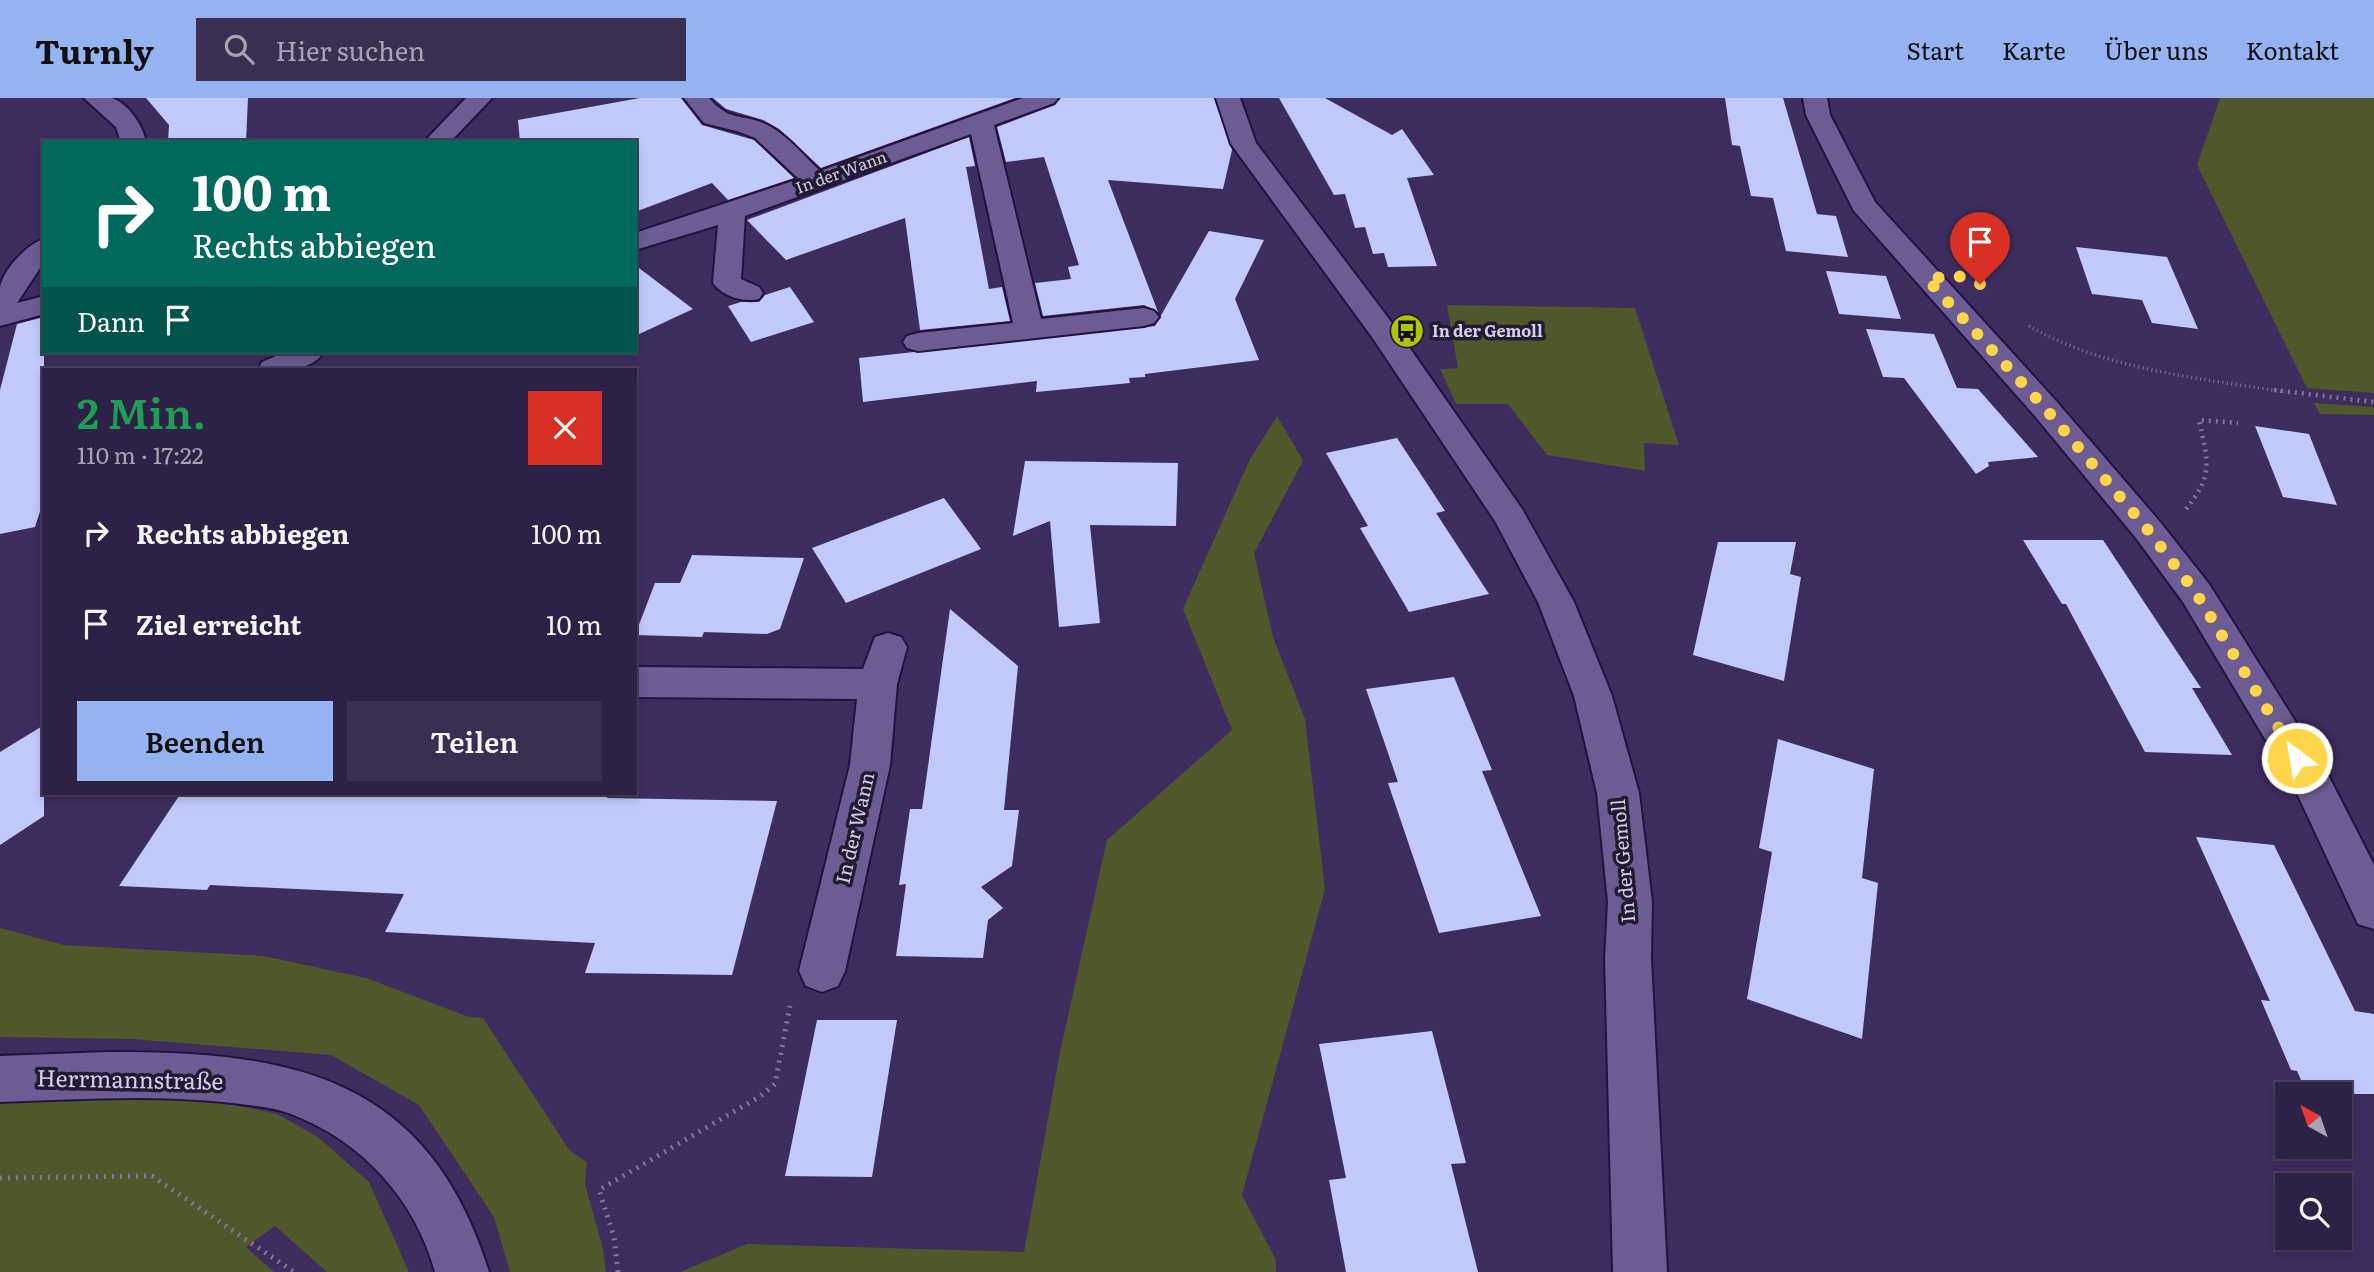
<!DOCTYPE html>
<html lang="de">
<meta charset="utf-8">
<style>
body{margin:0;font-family:Literata,serif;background:#3a2e51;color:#f1f3f6;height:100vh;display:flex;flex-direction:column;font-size:26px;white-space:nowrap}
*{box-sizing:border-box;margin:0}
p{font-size:23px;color:#a7a3b3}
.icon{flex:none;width:38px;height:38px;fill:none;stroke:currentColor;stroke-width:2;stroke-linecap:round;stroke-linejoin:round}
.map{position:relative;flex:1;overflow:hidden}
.panel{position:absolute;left:42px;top:270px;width:595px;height:427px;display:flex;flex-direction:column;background:#2e2146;border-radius:0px;box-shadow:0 4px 10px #0003,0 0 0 2px #493e5f}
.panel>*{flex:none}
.top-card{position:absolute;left:42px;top:42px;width:595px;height:214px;border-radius:0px;box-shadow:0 4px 10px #0003,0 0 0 2px #493e5f;background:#00695c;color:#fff;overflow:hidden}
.needle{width:46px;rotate:320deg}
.fabs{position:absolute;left:2275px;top:984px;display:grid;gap:14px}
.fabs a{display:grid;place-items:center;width:77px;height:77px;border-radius:0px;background:#2e2146;box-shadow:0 4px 10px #0003,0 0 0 2px #493e5f;font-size:35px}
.pin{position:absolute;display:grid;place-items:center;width:60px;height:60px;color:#fff;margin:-72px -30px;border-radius:50% 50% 50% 0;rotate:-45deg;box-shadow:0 0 7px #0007}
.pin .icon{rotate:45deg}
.me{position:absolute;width:77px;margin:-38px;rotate:329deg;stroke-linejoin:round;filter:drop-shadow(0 0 5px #0008)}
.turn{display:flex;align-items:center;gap:24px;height:147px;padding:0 35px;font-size:32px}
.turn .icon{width:91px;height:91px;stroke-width:2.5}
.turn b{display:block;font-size:49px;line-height:60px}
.then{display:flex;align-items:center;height:66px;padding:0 35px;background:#0003;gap:14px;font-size:26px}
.round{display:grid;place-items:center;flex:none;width:74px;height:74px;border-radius:0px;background:#3a2e51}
.summary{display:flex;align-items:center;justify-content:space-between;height:119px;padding:0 35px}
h1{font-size:42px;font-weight:600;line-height:52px;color:#1e9e55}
.cta{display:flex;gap:14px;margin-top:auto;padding:14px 35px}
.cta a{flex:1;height:80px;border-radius:0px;background:#95b2f1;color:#111;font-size:28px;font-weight:600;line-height:80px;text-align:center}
.cta a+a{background:#3a2e51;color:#f1f3f6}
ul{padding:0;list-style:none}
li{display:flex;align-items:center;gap:21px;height:91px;padding:0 35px}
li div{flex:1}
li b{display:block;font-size:26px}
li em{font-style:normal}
header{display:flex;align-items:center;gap:42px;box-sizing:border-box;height:98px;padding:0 35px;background:#95b2f1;color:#111}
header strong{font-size:33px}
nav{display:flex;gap:38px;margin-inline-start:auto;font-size:24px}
.search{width:490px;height:63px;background:#3a2e51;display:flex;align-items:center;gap:18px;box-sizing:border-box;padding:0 24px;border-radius:0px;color:#a7a3b3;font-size:26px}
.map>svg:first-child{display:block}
.green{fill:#50572a}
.building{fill:#c2cafc}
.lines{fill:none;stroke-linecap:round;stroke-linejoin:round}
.minor-casing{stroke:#241142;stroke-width:4}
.path-far2{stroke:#82759e;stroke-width:3.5;stroke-dasharray:1 3.5;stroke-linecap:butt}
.path-far1{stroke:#82759e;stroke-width:4.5;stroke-dasharray:2 5;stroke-linecap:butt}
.path{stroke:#82759e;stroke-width:5;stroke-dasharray:2 6;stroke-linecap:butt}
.minor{fill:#6d5c93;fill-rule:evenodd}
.route{stroke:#ffd54a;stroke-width:12;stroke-dasharray:0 21.6}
.labels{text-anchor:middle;stroke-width:7;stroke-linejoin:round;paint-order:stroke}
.far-street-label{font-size:16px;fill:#d5cdec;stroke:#211a31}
.far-poi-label{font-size:16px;font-weight:bold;fill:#d5cdec;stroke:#211a31;text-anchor:start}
.street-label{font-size:19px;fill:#d5cdec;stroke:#211a31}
.near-street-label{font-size:23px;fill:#d5cdec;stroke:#211a31}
</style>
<header>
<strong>Turnly</strong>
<div class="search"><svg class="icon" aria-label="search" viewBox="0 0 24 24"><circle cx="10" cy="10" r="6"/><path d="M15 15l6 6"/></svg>Hier suchen</div>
<nav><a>Start</a><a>Karte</a><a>Über uns</a><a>Kontakt</a></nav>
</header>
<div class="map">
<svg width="2374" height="1174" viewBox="0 0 2374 1174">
<rect width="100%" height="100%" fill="#3d2c5e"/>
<path class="green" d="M 2220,0 L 2374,0 L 2374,295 L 2307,290 L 2197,67 Z
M 1447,207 L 1635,210 L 1679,347 L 1644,345 L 1645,373 L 1547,357 L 1508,306 L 1456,306 L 1440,271 L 1458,270 Z
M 2314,305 L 2374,309 L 2374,317 L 2320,316 Z
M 1277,318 L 1303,363 L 1254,455 L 1273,539 L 1305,621 L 1325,791 L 1242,1097 L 1276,1162 L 1276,1174 L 680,1174 L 747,1146 L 1024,1154 L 1060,954 L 1107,742 L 1232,632 L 1183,511 L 1250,361 Z
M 0,830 L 64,847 L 264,858 L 366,880 L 469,919 L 483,920 L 570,1053 L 587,1064 L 585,1086 L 603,1151 L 606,1174 L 510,1174 L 494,1119 L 419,1007 L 331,957 L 132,941 L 0,939 Z
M 197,999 L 277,1016 L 318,1039 L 369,1084 L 409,1174 L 327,1174 L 275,1128 L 246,1149 L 274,1174 L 0,1174 L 0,1002 Z"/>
<path class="building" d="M 146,0 L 248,0 L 246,44 L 168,44 L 169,27 Z
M 640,0 L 681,0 L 702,27 L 754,42 L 794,80 L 728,102 L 712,85 L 635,114 L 635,44 L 520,44 L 518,22 Z
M 713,0 L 1015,0 L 821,70 L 779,31 L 763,22 L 726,11 Z
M 1061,0 L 1214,0 L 1232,52 L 1223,91 L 1108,82 L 1158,214 L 1144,207 L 1043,218 L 1035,185 L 1071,181 L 1068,169 L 1079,167 L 1044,59 L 1006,64 L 997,29 L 1055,7 Z
M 1279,0 L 1325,0 L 1392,37 L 1402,31 L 1434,77 L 1407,80 L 1437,168 L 1388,169 L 1384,155 L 1373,156 L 1365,129 L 1355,130 L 1345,96 L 1334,97 Z
M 1725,0 L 1783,0 L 1817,116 L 1836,118 L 1848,159 L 1786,153 L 1773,100 L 1751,98 L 1740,48 L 1732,47 Z
M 969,39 L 975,68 L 966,69 L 989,191 L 1002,189 L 1010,223 L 920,232 L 905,120 L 786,162 L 747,122 Z
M 1209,133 L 1264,142 L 1235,201 L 1259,262 L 1145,276 L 1145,279 L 1129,280 L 1130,285 L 1036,294 L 1037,283 L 863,304 L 859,260 L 1155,228 Z
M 2076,149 L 2167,159 L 2198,231 L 2152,225 L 2142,202 L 2092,196 Z
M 635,167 L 693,211 L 635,238 Z
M 1826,173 L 1886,178 L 1901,221 L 1839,216 Z
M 790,189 L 814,224 L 751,244 L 728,208 L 741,204 L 759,204 L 765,197 Z
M 44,219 L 44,401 L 35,429 L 0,436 L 0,292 L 17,226 Z
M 1866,231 L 1934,236 L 1957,290 L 1978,291 L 2038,359 L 1988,364 L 1989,368 L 1976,376 L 1904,280 L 1883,279 Z
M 2255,328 L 2309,336 L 2337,407 L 2283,399 Z
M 1397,340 L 1445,413 L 1436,415 L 1489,496 L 1409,514 L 1360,430 L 1368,428 L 1326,355 Z
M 1025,363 L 1178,365 L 1176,428 L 1090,427 L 1100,525 L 1059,529 L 1050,423 L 1013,438 Z
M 944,400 L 981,451 L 846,505 L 812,450 Z
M 2023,442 L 2103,442 L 2201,590 L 2192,590 L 2232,657 L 2145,654 L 2066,506 L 2062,506 Z
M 1718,444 L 1796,444 L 1790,476 L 1801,479 L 1784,583 L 1693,557 Z
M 692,457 L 804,460 L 780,531 L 767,536 L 704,534 L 702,539 L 635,537 L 655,485 L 680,485 Z
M 950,511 L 1018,568 L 1004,712 L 1019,712 L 1012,768 L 981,789 L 1003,810 L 988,822 L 983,860 L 896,858 L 906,786 L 899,787 L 910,711 L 922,711 Z
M 1454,579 L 1492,672 L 1482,673 L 1541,818 L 1439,835 L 1388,685 L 1398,684 L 1366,591 Z
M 44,627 L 44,718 L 0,747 L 0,654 Z
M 1778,641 L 1874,671 L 1862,780 L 1878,785 L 1862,941 L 1747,901 L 1772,754 L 1759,750 Z
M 181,695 L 609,695 L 607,700 L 777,703 L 732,877 L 585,875 L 595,845 L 385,834 L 404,796 L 210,787 L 207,792 L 119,788 Z
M 2196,739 L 2274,747 L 2355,913 L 2374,916 L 2374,996 L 2307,996 L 2297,973 L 2291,972 L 2261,902 L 2270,903 Z
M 817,922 L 897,922 L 872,1079 L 785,1078 Z
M 1432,933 L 1466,1065 L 1451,1066 L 1478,1174 L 1346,1174 L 1329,1082 L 1346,1080 L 1319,946 Z"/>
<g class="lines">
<g class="minor-casing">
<path id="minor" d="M 84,0 C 92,0 105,0 112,0 C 129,6 143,28 146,44 L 121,44 L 116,29 Z
M 466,0 L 492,0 L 450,44 L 424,44 Z
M 684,0 L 709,0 C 731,26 745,14 771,29 C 789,39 805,59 820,73 L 1023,0 L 1058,0 L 1054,5 L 994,27 L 1041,221 L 1144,210 L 1154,213 L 1159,219 L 1154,225 L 1144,228 L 918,253 L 907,250 L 903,244 L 907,238 L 918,235 L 1013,225 L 971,36 L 745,118 L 741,181 L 759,189 L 763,195 L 759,201 C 744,205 722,198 713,185 L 718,127 L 635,152 L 635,135 L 799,81 L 755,40 L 740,34 L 704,25 Z
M 1216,0 L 1240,0 L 1256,45 L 1395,229 L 1522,411 L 1574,504 L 1612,598 L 1639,695 L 1652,804 L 1651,861 L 1667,1174 L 1613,1174 L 1605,861 L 1608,804 L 1597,695 L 1574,598 L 1538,504 L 1495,423 L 1372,239 L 1231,46 Z
M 1803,0 L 1827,0 L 1830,17 L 1875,104 L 2056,303 L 2160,424 L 2209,486 L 2325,671 L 2374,767 L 2374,831 L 2358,826 L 2295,691 L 2183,504 L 2136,440 L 2034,317 L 1854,113 L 1806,17 Z
M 44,141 L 44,164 L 17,205 L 44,198 L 44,216 L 0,228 C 0,216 0,200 0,189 C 3,172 28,145 44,141 Z
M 285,254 L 324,254 C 310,275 280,272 258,271 L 262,264 Z
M 888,535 L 901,539 L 907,549 L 897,586 L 890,667 L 845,873 L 838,888 L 822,894 L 806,888 L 799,873 L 850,667 L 857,601 L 635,599 L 635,569 L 863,571 L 875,539 Z
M 108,954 C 292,953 428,978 489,1174 L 435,1174 C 415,1101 362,1043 291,1016 C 273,1009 252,1008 233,1005 C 156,996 78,1001 0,1004 L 0,958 Z"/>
</g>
<path class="path-far2" d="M 2029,228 C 2106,272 2199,280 2285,294"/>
<path class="path-far1" d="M 2274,292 L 2374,304
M 2186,411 C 2214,377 2208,363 2199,322 L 2238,325"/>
<path class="path" d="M 0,1080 L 152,1078 L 294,1174
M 618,1174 L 614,1139 L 599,1092 L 759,999 L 775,986 L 790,908"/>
<use href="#minor" class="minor"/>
</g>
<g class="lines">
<path class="route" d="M 1980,186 L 1956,177 L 1927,181 L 2045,310 L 2148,432 L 2196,495 L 2297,660"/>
</g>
<defs>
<g id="bus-disc" transform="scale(1.75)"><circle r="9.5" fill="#b0c502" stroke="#211a31"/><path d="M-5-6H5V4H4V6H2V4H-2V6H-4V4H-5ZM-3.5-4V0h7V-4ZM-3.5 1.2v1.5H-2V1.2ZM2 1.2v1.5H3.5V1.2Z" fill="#111"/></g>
</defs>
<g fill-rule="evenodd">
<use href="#bus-disc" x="1407" y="233"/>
</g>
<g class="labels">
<g class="far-street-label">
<text transform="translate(841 74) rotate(-20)" y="6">In der Wann</text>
</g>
<g class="far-poi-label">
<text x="1432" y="239">In der Gemoll</text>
</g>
<g class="street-label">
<text transform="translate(855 730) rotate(-77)" y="7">In der Wann</text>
<text transform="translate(1623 763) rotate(-95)" y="7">In der Gemoll</text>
</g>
<g class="near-street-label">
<text transform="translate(130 982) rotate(1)" y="8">Herrmannstraße</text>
</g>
</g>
</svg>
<div class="fabs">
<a><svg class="needle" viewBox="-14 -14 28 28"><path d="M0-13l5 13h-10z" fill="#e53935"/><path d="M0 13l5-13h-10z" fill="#a7a3b3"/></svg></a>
<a><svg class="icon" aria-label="search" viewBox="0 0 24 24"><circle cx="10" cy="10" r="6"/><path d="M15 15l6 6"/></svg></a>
</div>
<div class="pin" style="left:1980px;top:186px;background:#d93025"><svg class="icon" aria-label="arrive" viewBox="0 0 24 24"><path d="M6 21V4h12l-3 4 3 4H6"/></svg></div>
<svg class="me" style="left:2297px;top:660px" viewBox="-20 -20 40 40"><circle r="17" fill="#ffd54a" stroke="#fff" stroke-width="3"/><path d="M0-11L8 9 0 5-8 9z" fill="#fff"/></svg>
<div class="top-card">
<div class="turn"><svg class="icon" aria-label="right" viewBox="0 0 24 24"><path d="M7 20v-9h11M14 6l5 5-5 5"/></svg><div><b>100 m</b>Rechts abbiegen</div></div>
<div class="then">Dann<svg class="icon" aria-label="arrive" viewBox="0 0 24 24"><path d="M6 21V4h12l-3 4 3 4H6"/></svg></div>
</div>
<section class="panel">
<div class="summary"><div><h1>2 Min.</h1><p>110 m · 17:22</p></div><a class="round" style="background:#d93025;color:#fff"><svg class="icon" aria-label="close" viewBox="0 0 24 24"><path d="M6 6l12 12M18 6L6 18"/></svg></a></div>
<ul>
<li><svg class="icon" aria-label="right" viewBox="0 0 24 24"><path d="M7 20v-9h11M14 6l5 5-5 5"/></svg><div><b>Rechts abbiegen</b></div><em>100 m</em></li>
<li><svg class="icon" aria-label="arrive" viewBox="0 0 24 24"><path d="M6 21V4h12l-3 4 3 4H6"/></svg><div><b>Ziel erreicht</b></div><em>10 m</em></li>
</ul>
<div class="cta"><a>Beenden</a><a>Teilen</a></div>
</section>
</div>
